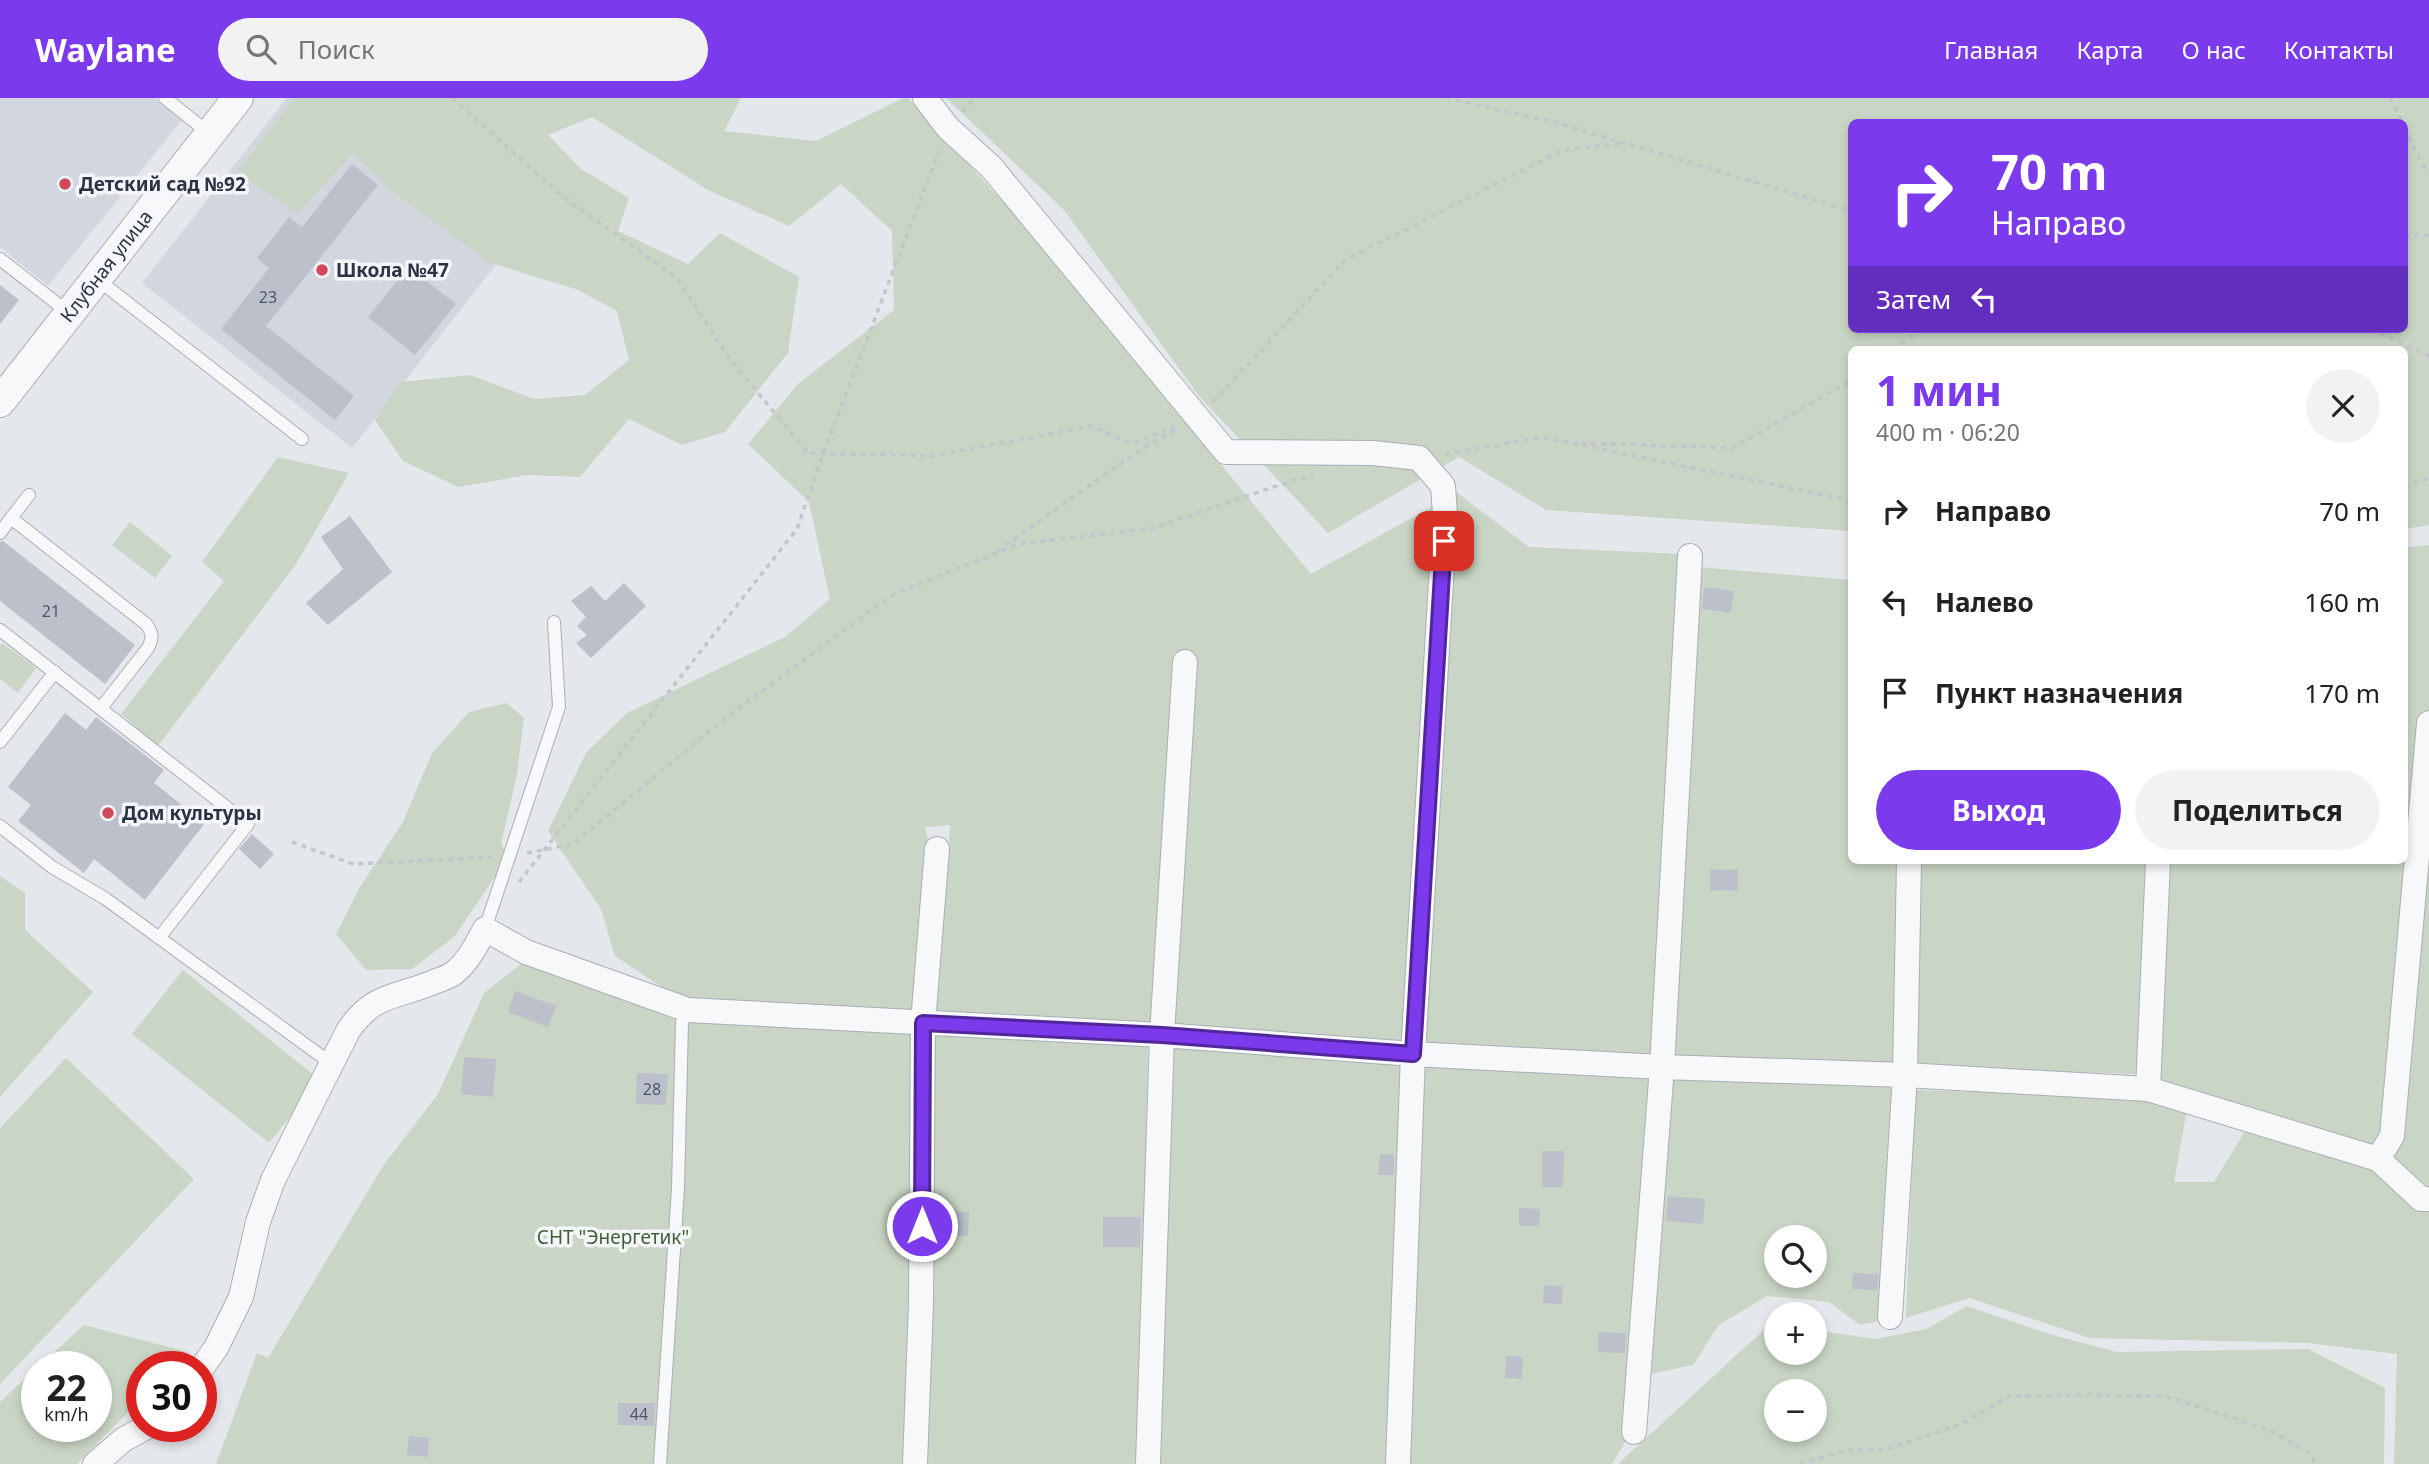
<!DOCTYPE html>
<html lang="ru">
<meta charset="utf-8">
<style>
body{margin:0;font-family:"Noto Sans",sans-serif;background:#f2f2f2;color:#222;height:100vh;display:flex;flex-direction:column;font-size:26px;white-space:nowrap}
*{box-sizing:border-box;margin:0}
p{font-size:23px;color:#767676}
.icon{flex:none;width:38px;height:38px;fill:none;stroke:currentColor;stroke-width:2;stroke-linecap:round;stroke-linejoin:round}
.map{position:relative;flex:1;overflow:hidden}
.side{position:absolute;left:1848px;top:248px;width:560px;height:518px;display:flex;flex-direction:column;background:#fff;border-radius:10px;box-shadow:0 4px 10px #0003}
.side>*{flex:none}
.banner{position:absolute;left:1848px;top:21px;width:560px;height:214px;border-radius:10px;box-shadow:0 4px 10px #0003;background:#7c3aed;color:#fff;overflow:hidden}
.buttons{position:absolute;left:1764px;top:1127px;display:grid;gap:14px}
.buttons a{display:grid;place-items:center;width:63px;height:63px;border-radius:50%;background:#fff;box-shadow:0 4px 10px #0003;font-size:35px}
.speed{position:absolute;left:21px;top:1253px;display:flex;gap:14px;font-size:35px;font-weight:700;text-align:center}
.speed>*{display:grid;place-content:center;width:91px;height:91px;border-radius:50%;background:#fff;box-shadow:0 4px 10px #0003;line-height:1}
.speed small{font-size:18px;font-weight:400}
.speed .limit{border:10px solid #d22;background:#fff;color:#111}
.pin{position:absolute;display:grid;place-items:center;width:60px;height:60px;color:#fff;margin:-30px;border-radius:14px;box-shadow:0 4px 10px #0006}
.me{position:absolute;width:77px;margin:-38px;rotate:0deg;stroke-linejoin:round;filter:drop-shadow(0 0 5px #0008)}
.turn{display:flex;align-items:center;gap:24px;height:147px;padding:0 28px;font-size:32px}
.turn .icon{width:91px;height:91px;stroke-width:2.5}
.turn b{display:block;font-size:49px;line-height:60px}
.then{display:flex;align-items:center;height:66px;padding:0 28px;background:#0003;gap:14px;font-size:26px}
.round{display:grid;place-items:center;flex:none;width:74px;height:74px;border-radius:37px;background:#f2f2f2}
.overview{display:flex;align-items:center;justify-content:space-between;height:119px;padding:0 28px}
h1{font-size:42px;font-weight:700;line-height:52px;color:#7c3aed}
.primary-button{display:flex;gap:14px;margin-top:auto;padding:14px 28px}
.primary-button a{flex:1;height:80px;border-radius:42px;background:#7c3aed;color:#fff;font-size:28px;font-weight:700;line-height:80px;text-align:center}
.primary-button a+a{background:#f2f2f2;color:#222}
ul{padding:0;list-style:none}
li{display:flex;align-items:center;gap:21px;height:91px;padding:0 28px}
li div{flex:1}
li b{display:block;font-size:26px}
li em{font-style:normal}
header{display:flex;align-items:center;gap:42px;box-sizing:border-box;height:98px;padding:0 35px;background:#7c3aed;color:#fff}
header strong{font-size:33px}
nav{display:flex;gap:38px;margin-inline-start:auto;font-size:24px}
.search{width:490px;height:63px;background:#f2f2f2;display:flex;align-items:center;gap:18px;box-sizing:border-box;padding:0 24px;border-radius:38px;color:#767676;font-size:26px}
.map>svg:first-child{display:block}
.built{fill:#d2d6de}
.green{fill:#c9d6c5;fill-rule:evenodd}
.building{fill:#bbc0ca}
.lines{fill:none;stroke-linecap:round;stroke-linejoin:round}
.service-casing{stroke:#a9aeb7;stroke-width:14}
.minor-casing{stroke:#a9aeb7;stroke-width:26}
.tertiary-casing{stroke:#a9aeb7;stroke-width:32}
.path{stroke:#c2c5cb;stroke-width:3.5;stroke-dasharray:5 5;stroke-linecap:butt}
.service{stroke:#f7f8fa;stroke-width:12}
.minor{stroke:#f7f8fa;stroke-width:24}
.tertiary{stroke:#f7f8fa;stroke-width:30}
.route-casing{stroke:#51269a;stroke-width:18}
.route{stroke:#7c3aed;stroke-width:12}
.poi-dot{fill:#d1495b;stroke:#f4f6f9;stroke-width:2.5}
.labels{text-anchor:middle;stroke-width:7;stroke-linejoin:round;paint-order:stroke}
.number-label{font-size:16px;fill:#4f5766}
.poi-label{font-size:19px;font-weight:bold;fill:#2b3445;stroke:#f4f6f9;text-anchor:start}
.street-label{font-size:19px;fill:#2b3445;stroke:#f4f6f9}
.park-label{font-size:19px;fill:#3f6138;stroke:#f4f6f9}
</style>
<header>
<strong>Waylane</strong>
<div class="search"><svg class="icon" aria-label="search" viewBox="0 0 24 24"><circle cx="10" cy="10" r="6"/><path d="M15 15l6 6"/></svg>Поиск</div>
<nav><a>Главная</a><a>Карта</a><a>О нас</a><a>Контакты</a></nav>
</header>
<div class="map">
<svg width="2429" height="1366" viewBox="0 0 2429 1366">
<rect width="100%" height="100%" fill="#e4e7ec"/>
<path class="built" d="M 0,0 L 155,0 L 182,22 L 48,188 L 0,149 Z
M 287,0 L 301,0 L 502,159 L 352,350 L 142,185 Z"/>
<path class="green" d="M 295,0 L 741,0 L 724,33 L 816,43 L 903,0 L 908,0 L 1023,126 L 1311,476 L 1433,408 L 1406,943 L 1170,931 L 1151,932 L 936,915 L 950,727 L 925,729 L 931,754 L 914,916 L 693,903 L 663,890 L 615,858 L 601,811 L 548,733 L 586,655 L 627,615 L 785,539 L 830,501 L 809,404 L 748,346 L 799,285 L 894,212 L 892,133 L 841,86 L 789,128 L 708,92 L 592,19 L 548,37 L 581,71 L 629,100 L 618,133 L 688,166 L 720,135 L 799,179 L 788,255 L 725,334 L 682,347 L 629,321 L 580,379 L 527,377 L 458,389 L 403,363 L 375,322 L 400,284 L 470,277 L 534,301 L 585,297 L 629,262 L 617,213 L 578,192 L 488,164 L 396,96 L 353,55 L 297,116 L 237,74 Z
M 946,0 L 2429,0 L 2429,427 L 2405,431 L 2404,252 L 1852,252 L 1851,433 L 1546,412 L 1459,359 L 1328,435 L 1199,298 L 1064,112 ZM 1852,24 L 2404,24 L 2404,231 L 1852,231 Z
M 278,359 L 349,375 L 296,466 L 158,648 L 121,616 L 224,483 L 202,464 Z
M 1452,391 L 1529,449 L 1680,456 L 1699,469 L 1851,482 L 1852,763 L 2404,763 L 2405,450 L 2429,447 L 2429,1093 L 2138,976 L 1896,969 L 1421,947 Z
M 130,424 L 172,458 L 155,480 L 112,447 Z
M 2,545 L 36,570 L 18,595 L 0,581 L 0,548 Z
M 507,605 L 524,620 L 517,676 L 501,746 L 509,758 L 454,839 L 412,871 L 366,872 L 336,836 L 360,789 L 403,724 L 432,655 L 469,614 Z
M 0,778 L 25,795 L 25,832 L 93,894 L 0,999 Z
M 525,863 L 682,924 L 911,934 L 908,1342 L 905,1366 L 216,1366 L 257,1255 L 268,1260 L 383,1068 L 438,996 L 484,895 Z
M 183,872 L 320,982 L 269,1045 L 132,936 Z
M 933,935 L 1148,946 L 1139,1366 L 923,1366 Z
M 1170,947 L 1402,963 L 1387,1366 L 1154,1366 Z
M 66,960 L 194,1081 L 0,1286 L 0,1030 Z
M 1421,962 L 1650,975 L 1628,1339 L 1612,1366 L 1399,1366 Z
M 1672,978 L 1900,985 L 1882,1222 L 1860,1227 L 1829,1204 L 1767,1198 L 1719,1227 L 1693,1267 L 1651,1276 ZM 1776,1139 L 1815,1139 L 1815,1178 L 1776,1178 Z
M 1915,992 L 2145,999 L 2187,1011 L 2174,1084 L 2214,1084 L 2248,1028 L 2373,1069 L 2429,1109 L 2429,1366 L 2394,1366 L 2397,1256 L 2308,1245 L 2090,1240 L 1969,1200 L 1906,1220 Z
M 1967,1208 L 2049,1236 L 2117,1254 L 2308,1251 L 2385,1290 L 2384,1366 L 1618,1366 L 1770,1226 L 1776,1227 L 1776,1255 L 1815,1255 L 1815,1232 L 1875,1241 L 1926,1231 ZM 1776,1293 L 1815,1293 L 1815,1332 L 1776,1332 Z
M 84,1227 L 188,1254 L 173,1269 L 142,1269 L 142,1300 L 77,1366 L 0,1366 L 0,1304 L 37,1270 L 37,1328 L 96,1328 L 96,1269 L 38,1269 Z"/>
<path class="building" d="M 352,66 L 378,87 L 266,228 L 354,298 L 335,322 L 221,231 L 269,170 L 257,160 L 289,119 L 302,129 Z
M 408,169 L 456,206 L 415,257 L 368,219 Z
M 0,187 L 19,202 L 0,226 Z
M 350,418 L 392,474 L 328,527 L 306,505 L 343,471 L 321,439 Z
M 3,443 L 135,547 L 105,586 L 0,503 L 0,444 Z
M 624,485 L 646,508 L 591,560 L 576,545 L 587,537 L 577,528 L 586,519 L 571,503 L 591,488 L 605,503 Z
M 1704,489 L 1734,493 L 1731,515 L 1702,511 Z
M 65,615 L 86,632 L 96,619 L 164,672 L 154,685 L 205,725 L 145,802 L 94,761 L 84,775 L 18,723 L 31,707 L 8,689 Z
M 252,736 L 274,756 L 260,771 L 239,751 Z
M 1710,771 L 1738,772 L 1738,793 L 1710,792 Z
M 515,893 L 556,908 L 548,929 L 508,914 Z
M 464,959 L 496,961 L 493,999 L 461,996 Z
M 637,975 L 668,976 L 666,1007 L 636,1006 Z
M 1542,1053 L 1564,1053 L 1563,1089 L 1542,1089 Z
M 1380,1056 L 1394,1057 L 1394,1077 L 1378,1077 Z
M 1668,1098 L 1705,1101 L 1703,1126 L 1666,1123 Z
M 1519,1110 L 1540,1111 L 1539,1128 L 1519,1128 Z
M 937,1112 L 969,1114 L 968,1138 L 936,1137 Z
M 1103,1119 L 1141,1119 L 1140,1149 L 1103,1149 Z
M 1853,1175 L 1878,1176 L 1877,1192 L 1852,1191 Z
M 1544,1187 L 1563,1188 L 1562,1206 L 1543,1205 Z
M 1598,1234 L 1626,1235 L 1625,1255 L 1598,1254 Z
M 1506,1258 L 1523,1259 L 1522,1281 L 1505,1280 Z
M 618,1305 L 655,1305 L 654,1328 L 618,1327 Z
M 409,1338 L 429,1340 L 428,1359 L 407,1357 Z"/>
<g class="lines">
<g class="service-casing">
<path id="service" d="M 165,0 L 210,36
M 0,161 L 69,215
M 97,181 L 302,341
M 11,420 L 29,397
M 0,435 L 11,420 L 146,526 C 153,535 153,540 148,550 L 101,610
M 0,532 L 248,726 L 159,840
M 0,644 L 55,574
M 0,728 L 52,769 L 106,801 L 332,966
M 485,831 L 559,609 L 554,524
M 660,1366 L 678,1090 L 682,924 L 688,912"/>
</g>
<g class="minor-casing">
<path id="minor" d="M 925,0 L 948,30 L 991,69 L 1226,354 L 1373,355 L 1419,360 L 1443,388 L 1445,416 L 1413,956 L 1398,1366
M 2148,991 L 2158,763
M 2378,1061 L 2392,1038 L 2429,625
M 1890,1219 L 1905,977 L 1909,763
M 201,1271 L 216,1250 L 241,1199 L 258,1124 L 273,1082 L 348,933 C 373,895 396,900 434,884 C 441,881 449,879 454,875 C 468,864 477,846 485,831 L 526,854 L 688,912 L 1162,937 L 1413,956 L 1662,969 L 1905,977 L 2148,991 L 2378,1061 L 2421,1101 L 2429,1101
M 1634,1334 L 1662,969 L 1690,458
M 95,1366 L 123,1342 L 148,1328
M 915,1366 L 921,1205 L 923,925 L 937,751
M 1148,1366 L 1162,937 L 1185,564"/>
</g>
<g class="tertiary-casing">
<path id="tertiary" d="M 0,304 L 238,0"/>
</g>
<path class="path" d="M 452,0 L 562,98 L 677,180 L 728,259 L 808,355 L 932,358 L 1092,328 L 1132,346 L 1177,328
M 1446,0 L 1554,24 L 1852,113
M 2390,0 L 2402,24
M 962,14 L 975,0
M 2404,30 L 2422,66 L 2429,74
M 2404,137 L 2429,137
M 2371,231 L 2429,258
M 1893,252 L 1920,231
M 1213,304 L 1345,162 L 1563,52 L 1625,45
M 1581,345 L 1732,350 L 1852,282
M 1445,356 L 1544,339 L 1852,403
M 2404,389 L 2429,380
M 997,453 L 1140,352 L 1179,330
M 292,744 L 353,766 L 492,759
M 527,755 L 573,746 L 733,614 L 894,496 L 1019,446 L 1153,430 L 1294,382 L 1313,378
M 519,784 L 797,431 L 823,356 L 939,53
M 1800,1366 L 1847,1352 L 1884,1352 L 1959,1327 L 2010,1298 L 2083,1297 L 2165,1298 L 2270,1332 L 2310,1356 L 2315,1366"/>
<use href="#service" class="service"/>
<use href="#minor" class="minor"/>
<use href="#tertiary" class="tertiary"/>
</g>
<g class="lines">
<g class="route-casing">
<path id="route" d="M 922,1128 L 923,925 L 1162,937 L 1413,956 L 1444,443"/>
</g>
<use href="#route" class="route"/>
</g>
<g class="poi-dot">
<circle cx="65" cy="86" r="7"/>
<circle cx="322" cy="172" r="7"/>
<circle cx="108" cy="715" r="7"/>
</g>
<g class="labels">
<g class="number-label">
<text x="268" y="205">23</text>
<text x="51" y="519">21</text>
<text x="652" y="997">28</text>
<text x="639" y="1322">44</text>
</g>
<g class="poi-label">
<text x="79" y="93">Детский сад №92</text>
<text x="336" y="179">Школа №47</text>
<text x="122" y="722">Дом культуры</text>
</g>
<g class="street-label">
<text transform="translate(106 168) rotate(-52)" y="7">Клубная улица</text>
</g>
<g class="park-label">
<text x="613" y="1146">СНТ "Энергетик"</text>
</g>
</g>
</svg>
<div class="buttons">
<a><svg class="icon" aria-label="search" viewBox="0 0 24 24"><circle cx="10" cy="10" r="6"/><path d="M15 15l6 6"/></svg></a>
<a>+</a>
<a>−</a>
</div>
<div class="speed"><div>22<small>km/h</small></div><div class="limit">30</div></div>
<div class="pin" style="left:1444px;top:443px;background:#d93025"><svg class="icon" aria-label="arrive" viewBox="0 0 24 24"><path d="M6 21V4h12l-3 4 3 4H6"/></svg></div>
<svg class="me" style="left:922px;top:1128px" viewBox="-20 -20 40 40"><circle r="17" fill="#7c3aed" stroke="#fff" stroke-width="3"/><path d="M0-11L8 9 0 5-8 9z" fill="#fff"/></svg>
<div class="banner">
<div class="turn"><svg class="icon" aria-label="right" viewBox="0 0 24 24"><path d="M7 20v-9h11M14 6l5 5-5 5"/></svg><div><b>70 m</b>Направо</div></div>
<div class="then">Затем<svg class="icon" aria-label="left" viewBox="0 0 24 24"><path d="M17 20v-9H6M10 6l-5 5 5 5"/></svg></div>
</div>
<section class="side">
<div class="overview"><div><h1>1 мин</h1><p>400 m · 06:20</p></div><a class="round"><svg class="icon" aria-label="close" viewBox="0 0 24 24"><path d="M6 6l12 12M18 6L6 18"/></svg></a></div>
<ul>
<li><svg class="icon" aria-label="right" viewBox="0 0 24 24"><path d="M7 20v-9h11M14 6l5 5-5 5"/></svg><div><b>Направо</b></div><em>70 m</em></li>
<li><svg class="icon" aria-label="left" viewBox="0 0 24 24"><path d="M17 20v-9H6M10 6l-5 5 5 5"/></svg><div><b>Налево</b></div><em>160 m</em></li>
<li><svg class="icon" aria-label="arrive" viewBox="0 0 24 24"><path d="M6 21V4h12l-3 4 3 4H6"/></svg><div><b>Пункт назначения</b></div><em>170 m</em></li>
</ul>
<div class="primary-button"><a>Выход</a><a>Поделиться</a></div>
</section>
</div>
